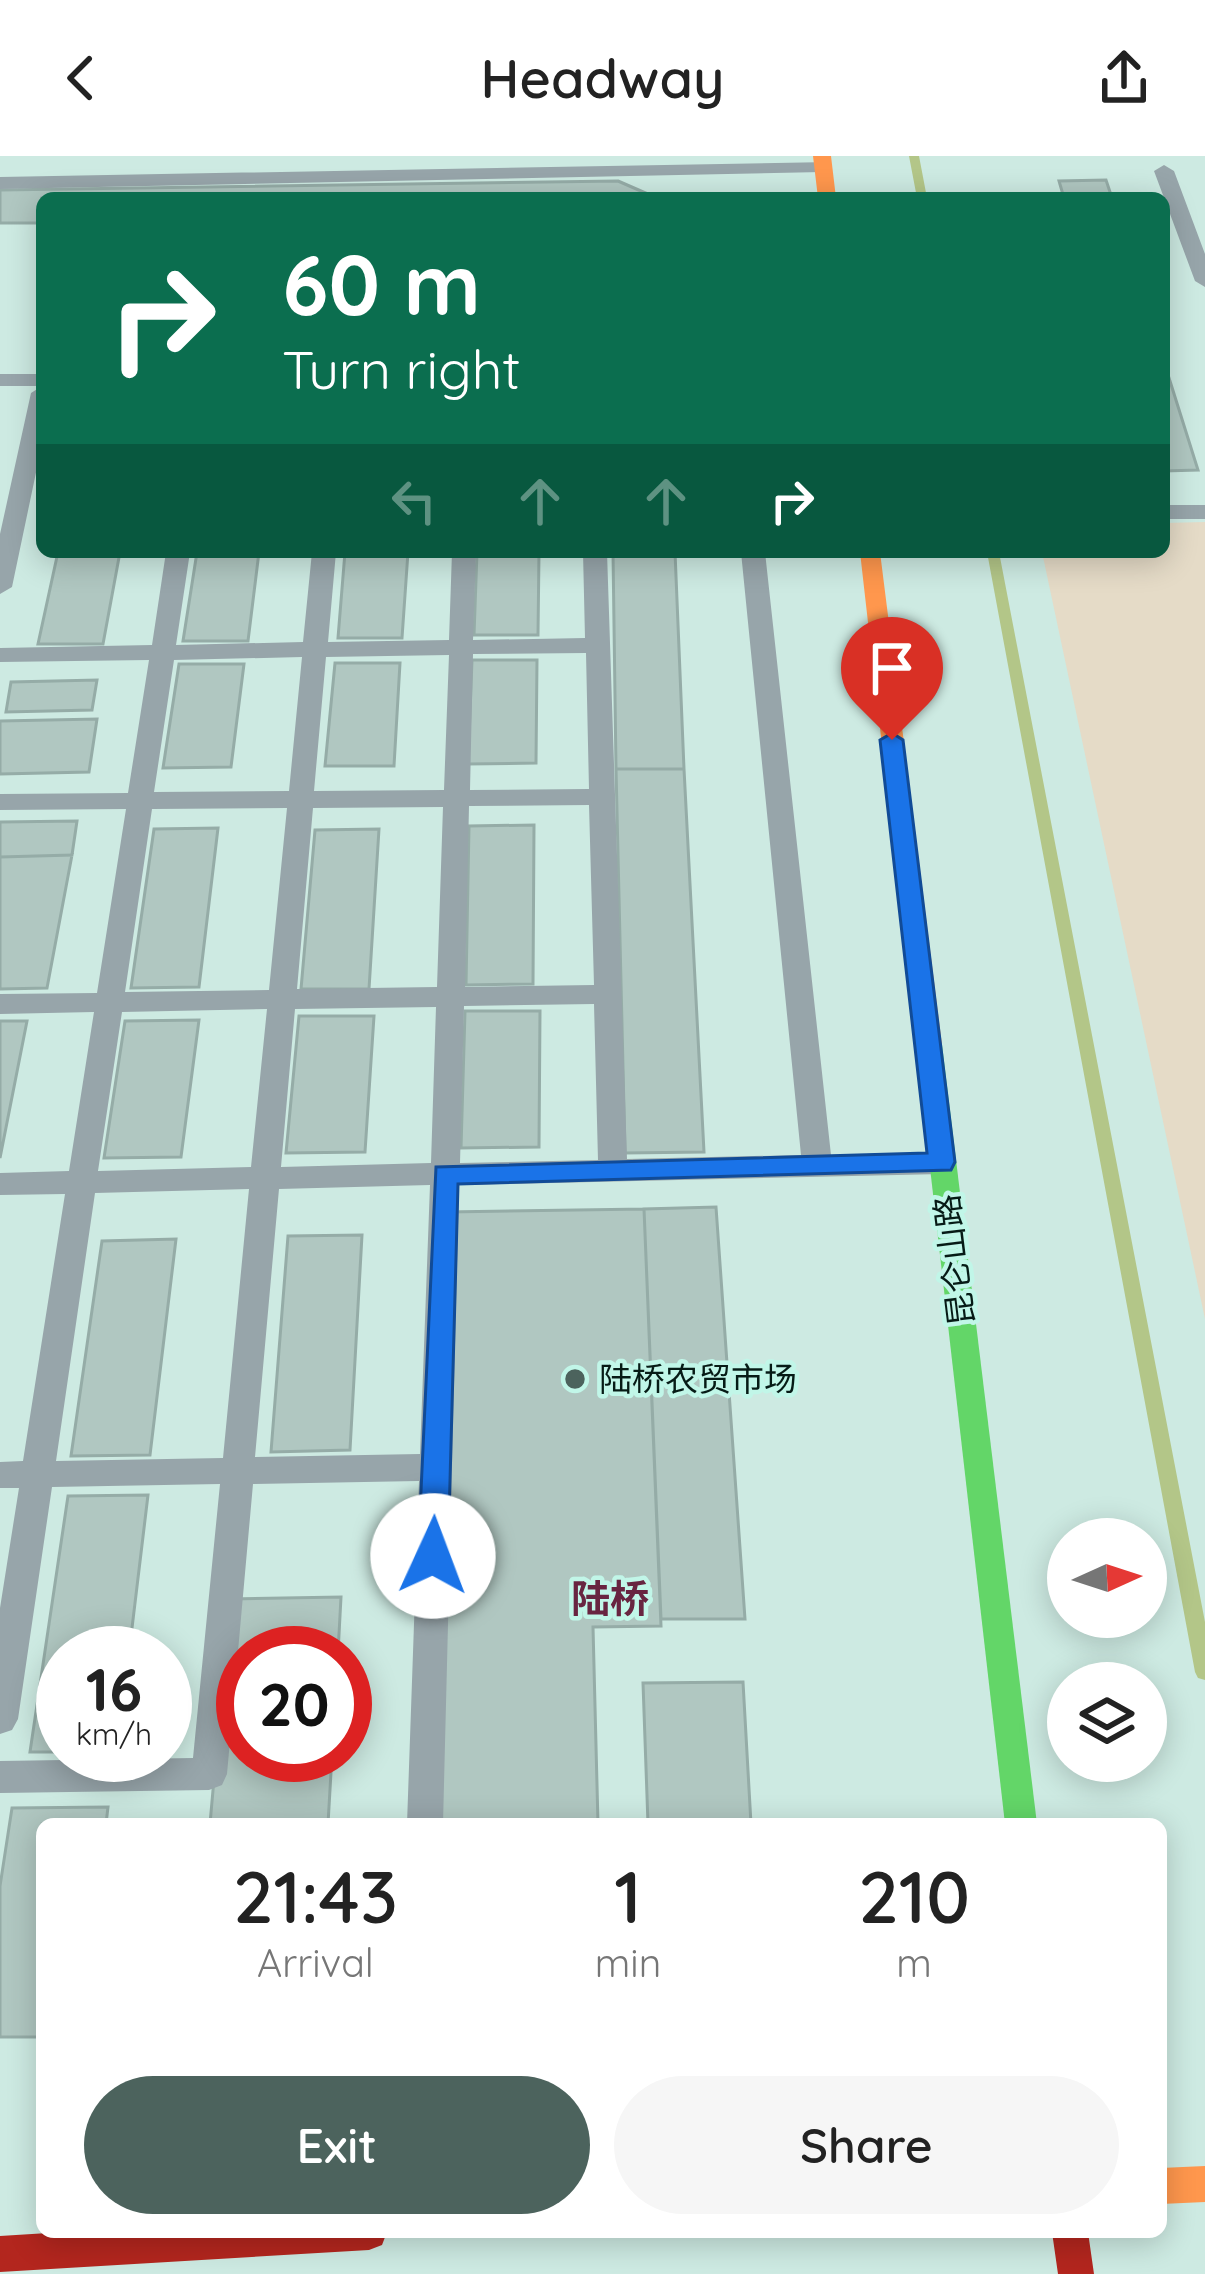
<!DOCTYPE html>
<meta charset="utf-8">
<style>
body{margin:0;font-family:Quicksand,"Noto Sans SC",sans-serif;background:#f6f6f6;color:#222;height:100vh;display:flex;flex-direction:column;font-size:45px;white-space:nowrap}
*{box-sizing:border-box;margin:0}
p{font-size:39px;color:#767676}
.icon{flex:none;width:66px;height:66px;fill:none;stroke:currentColor;stroke-width:2;stroke-linecap:round;stroke-linejoin:round}
.map{position:relative;flex:1;overflow:hidden}
.side{position:absolute;left:36px;top:1662px;width:1131px;height:420px;display:flex;flex-direction:column;background:#fff;border-radius:18px;box-shadow:0 6px 30px #0003}
.side>*{flex:none}
.hud{position:absolute;left:36px;top:36px;width:1134px;height:366px;border-radius:18px;box-shadow:0 6px 30px #0003;background:#0b6e4f;color:#fff;overflow:hidden}
.needle{width:78px;rotate:87deg}
.fabs{position:absolute;left:1047px;top:1362px;display:grid;gap:24px}
.fabs a{display:grid;place-items:center;width:120px;height:120px;border-radius:50%;background:#fff;box-shadow:0 6px 30px #0003;font-size:60px}
.speed{position:absolute;left:36px;top:1470px;display:flex;gap:24px;font-size:60px;font-weight:700;text-align:center}
.speed>*{display:grid;place-content:center;width:156px;height:156px;border-radius:50%;background:#fff;box-shadow:0 6px 30px #0003;line-height:1}
.speed small{font-size:30px;font-weight:400}
.speed .limit{border:18px solid #d22;background:#fff;color:#111}
.pin{position:absolute;display:grid;place-items:center;width:102px;height:102px;color:#fff;margin:-123px -51px;border-radius:50% 50% 50% 0;rotate:-45deg;box-shadow:0 0 12px #0007}
.pin .icon{rotate:45deg}
.me{position:absolute;width:132px;margin:-66px;rotate:2deg;stroke-linejoin:round;filter:drop-shadow(0 0 9px #0008)}
.turn{display:flex;align-items:center;gap:42px;height:252px;padding:0 48px;font-size:54px}
.turn .icon{width:156px;height:156px;stroke-width:2.5}
.turn b{display:block;font-size:84px;line-height:102px}
.lanes{display:flex;align-items:center;height:114px;padding:0 48px;background:#0003;justify-content:center;gap:60px;direction:ltr}
.lanes .off{opacity:.35}
.eta{display:flex;justify-content:space-evenly;align-items:center;height:204px;text-align:center}
.eta b{font-size:72px;font-weight:600;line-height:84px}
.cta{display:flex;gap:24px;margin-top:auto;padding:24px 48px}
.cta a{flex:1;height:138px;border-radius:72px;background:#4c635d;color:#fff;font-size:48px;font-weight:600;line-height:138px;text-align:center}
.cta a+a{background:#f6f6f6;color:#222}
header{display:flex;justify-content:space-between;align-items:center;height:156px;padding:0 48px;background:#fff;font-size:54px;font-weight:600}
.map>svg:first-child{display:block}
.green{fill:#e5dbc7}
.lines{fill:none;stroke-linecap:round;stroke-linejoin:round}
.stream{fill:#b3c688;fill-rule:evenodd}
.building{fill:#b0c7c1;stroke:#95aca7;stroke-width:3}
.lane{fill:#97a5aa;fill-rule:evenodd}
.fast{fill:#63d668;fill-rule:evenodd}
.slow{fill:#ff974d;fill-rule:evenodd}
.jam{fill:#b3261e;fill-rule:evenodd}
.route{fill:#1a73e8;stroke:#114b97;stroke-width:3}
.poi-dot{fill:#4c635d;stroke:#c1f6e8;stroke-width:4.5}
.labels{text-anchor:middle;stroke-width:9;stroke-linejoin:round;paint-order:stroke}
.street-label{font-size:33px;fill:#061b16;stroke:#c1f6e8}
.poi-label{font-size:33px;fill:#061b16;stroke:#c1f6e8;text-anchor:start}
.quarter-label{font-size:39px;font-weight:bold;fill:#682541;stroke:#c1f6e8}
</style>
<header><svg class="icon" aria-label="back" viewBox="0 0 24 24"><path d="M15 5l-7 7 7 7"/></svg>Headway<svg class="icon" aria-label="share" viewBox="0 0 24 24"><path d="M12 15V3M7 8l5-5 5 5M5 13v7h14v-7"/></svg></header>
<div class="map">
<svg width="1205" height="2118" viewBox="0 0 1205 2118">
<rect width="100%" height="100%" fill="#cdeae2"/>
<path class="green" d="M 1205,366 L 1205,1163 L 1042,396 L 1164,396 L 1164,367 Z"/>
<g class="lines">
<path class="stream" d="M 909,0 L 919,0 L 927,42 L 917,42 Z
M 987,396 L 999,396 L 1205,1466 L 1205,1524 L 1198,1522 L 1195,1516 Z"/>
</g>
<path class="building" d="M 1106,24 L 1112,42 L 1064,42 L 1059,25 Z
M 618,25 L 657,42 L 42,42 L 42,67 L 0,67 L 0,34 Z
M 1164,206 L 1198,314 L 1164,315 Z
M 58,396 L 120,396 L 103,488 L 38,488 Z
M 197,396 L 259,396 L 248,485 L 183,485 Z
M 345,396 L 408,396 L 402,482 L 338,482 Z
M 477,396 L 539,396 L 538,479 L 474,479 Z
M 613,396 L 675,396 L 684,613 L 616,613 Z
M 472,504 L 537,504 L 536,607 L 468,608 Z
M 335,507 L 400,507 L 394,610 L 325,610 Z
M 179,508 L 244,508 L 231,611 L 163,612 Z
M 97,524 L 92,554 L 6,556 L 11,526 Z
M 97,563 L 89,616 L 0,618 L 0,565 Z
M 616,613 L 684,613 L 704,996 L 625,997 Z
M 77,665 L 72,699 L 0,701 L 0,666 Z
M 534,669 L 533,828 L 466,829 L 469,670 Z
M 218,672 L 199,831 L 131,832 L 154,673 Z
M 379,673 L 369,833 L 301,833 L 315,674 Z
M 72,699 L 47,832 L 0,833 L 0,701 Z
M 465,855 L 540,855 L 539,991 L 461,992 Z
M 299,860 L 374,860 L 365,996 L 286,997 Z
M 199,864 L 181,1001 L 104,1002 L 125,865 Z
M 0,865 L 27,865 L 0,1002 Z
M 716,1051 L 745,1463 L 661,1463 L 644,1053 Z
M 644,1053 L 661,1470 L 593,1471 L 598,1668 L 432,1668 L 447,1056 Z
M 362,1079 L 350,1294 L 271,1296 L 288,1080 Z
M 176,1083 L 150,1299 L 71,1300 L 102,1085 Z
M 148,1339 L 129,1497 L 63,1497 L 63,1596 L 30,1596 L 68,1340 Z
M 341,1441 L 338,1497 L 243,1497 L 243,1599 L 332,1599 L 328,1668 L 210,1668 L 230,1443 Z
M 743,1526 L 751,1668 L 648,1668 L 643,1527 Z
M 108,1651 L 106,1668 L 42,1668 L 42,1881 L 0,1881 L 0,1730 L 12,1652 Z"/>
<g class="lines">
<path class="lane" d="M 830,6 L 830,14 L 823,16 L 0,33 L 0,21 Z
M 1164,9 L 1174,15 L 1205,98 L 1205,131 L 1195,125 L 1154,15 Z
M 0,218 L 42,218 L 42,230 L 0,230 Z
M 42,230 L 42,288 L 12,431 L 0,438 L 0,378 L 31,237 Z
M 1164,349 L 1205,349 L 1205,363 L 1164,363 Z
M 166,396 L 190,396 L 176,489 L 303,486 L 312,396 L 336,396 L 328,486 L 449,484 L 452,396 L 476,396 L 473,484 L 585,482 L 583,396 L 607,396 L 627,1003 L 801,999 L 741,396 L 765,396 L 831,999 L 942,996 L 957,1007 L 942,1018 L 459,1029 L 443,1668 L 407,1668 L 419,1325 L 253,1328 L 227,1618 L 222,1629 L 209,1634 L 0,1637 L 0,1605 L 193,1602 L 220,1328 L 52,1331 L 18,1563 L 12,1574 L 0,1578 L 0,1452 L 19,1332 L 0,1332 L 0,1306 L 23,1305 L 65,1038 L 0,1039 L 0,1017 L 69,1015 L 94,856 L 0,858 L 0,838 L 97,837 L 126,653 L 0,654 L 0,638 L 128,637 L 149,504 L 0,506 L 0,492 L 152,489 ZM 586,497 L 589,633 L 470,634 L 473,498 ZM 449,499 L 444,634 L 314,635 L 326,501 ZM 302,501 L 289,635 L 154,636 L 174,504 ZM 589,649 L 594,829 L 465,831 L 469,650 ZM 443,651 L 437,831 L 297,833 L 313,652 ZM 287,652 L 269,834 L 125,836 L 152,653 ZM 594,848 L 598,1004 L 460,1007 L 464,850 ZM 436,851 L 431,1007 L 281,1011 L 295,853 ZM 267,853 L 251,1011 L 98,1015 L 122,856 ZM 430,1029 L 420,1298 L 255,1301 L 279,1033 ZM 249,1033 L 223,1302 L 56,1305 L 95,1037 Z"/>
<path class="fast" d="M 929,880 L 942,889 L 1037,1668 L 1005,1668 L 916,889 Z"/>
<path class="slow" d="M 813,0 L 831,0 L 836,42 L 818,42 Z
M 860,396 L 880,396 L 942,889 L 929,898 L 916,889 Z
M 1205,2010 L 1205,2046 L 1161,2048 L 1161,2012 Z"/>
<path class="jam" d="M 64,2076 L 387,2076 L 382,2089 L 369,2094 L 0,2116 L 0,2080 Z
M 1052,2076 L 1088,2076 L 1094,2118 L 1058,2118 Z"/>
</g>
<path class="route" d="M 892,577 L 903,584 L 955,1006 L 951,1014 L 458,1028 L 448,1400 L 433,1413 L 422,1409 L 418,1400 L 436,1011 L 927,997 L 880,584 Z"/>
<circle class="poi-dot" cx="575" cy="1223" r="12"/>
<g class="labels">
<g class="street-label">
<text transform="translate(954 1104) rotate(-97)" y="12">昆仑山路</text>
</g>
<g class="poi-label">
<text x="599" y="1235">陆桥农贸市场</text>
</g>
<g class="quarter-label">
<text x="610" y="1457">陆桥</text>
</g>
</g>
</svg>
<div class="fabs">
<a><svg class="needle" viewBox="-14 -14 28 28"><path d="M0-13l5 13h-10z" fill="#e53935"/><path d="M0 13l5-13h-10z" fill="#767676"/></svg></a>
<a><svg class="icon" aria-label="layers" viewBox="0 0 24 24"><path d="M12 4l9 5-9 5-9-5zM3 14l9 5 9-5"/></svg></a>
</div>
<div class="speed"><div>16<small>km/h</small></div><div class="limit">20</div></div>
<div class="pin" style="left:892px;top:584px;background:#d93025"><svg class="icon" aria-label="arrive" viewBox="0 0 24 24"><path d="M6 21V4h12l-3 4 3 4H6"/></svg></div>
<svg class="me" style="left:433px;top:1400px" viewBox="-20 -20 40 40"><circle r="19" fill="#fff"/><path d="M0-13L10 11 0 6-10 11z" fill="#1a73e8"/></svg>
<div class="hud">
<div class="turn"><svg class="icon" aria-label="right" viewBox="0 0 24 24"><path d="M7 20v-9h11M14 6l5 5-5 5"/></svg><div><b>60 m</b>Turn right</div></div>
<div class="lanes"><svg class="icon off" aria-label="left" viewBox="0 0 24 24"><path d="M17 20v-9H6M10 6l-5 5 5 5"/></svg><svg class="icon off" aria-label="ahead" viewBox="0 0 24 24"><path d="M12 20V5M6 11l6-6 6 6"/></svg><svg class="icon off" aria-label="ahead" viewBox="0 0 24 24"><path d="M12 20V5M6 11l6-6 6 6"/></svg><svg class="icon" aria-label="right" viewBox="0 0 24 24"><path d="M7 20v-9h11M14 6l5 5-5 5"/></svg></div>
</div>
<section class="side">
<div class="eta">
<div><b>21:43</b><p>Arrival</p></div>
<div><b>1</b><p>min</p></div>
<div><b>210</b><p>m</p></div>
</div>
<div class="cta"><a>Exit</a><a>Share</a></div>
</section>
</div>
